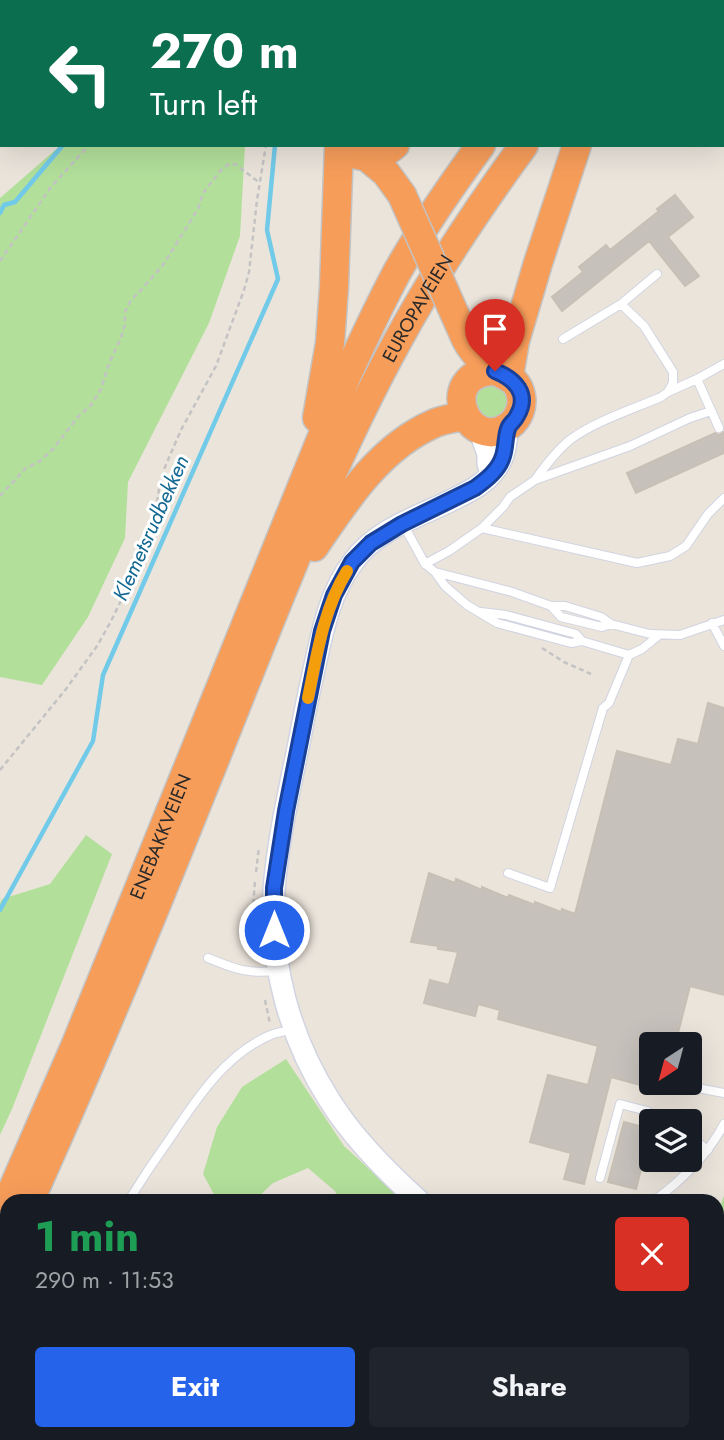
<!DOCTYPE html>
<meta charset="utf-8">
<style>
body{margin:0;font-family:Jost,sans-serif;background:#20242c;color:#f1f3f6;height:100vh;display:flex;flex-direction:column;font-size:26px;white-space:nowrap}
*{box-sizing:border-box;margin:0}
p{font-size:23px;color:#9ea1a6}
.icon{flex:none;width:38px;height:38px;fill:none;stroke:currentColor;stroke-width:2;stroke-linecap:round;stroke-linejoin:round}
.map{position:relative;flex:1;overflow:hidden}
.side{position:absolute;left:0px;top:1194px;width:724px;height:247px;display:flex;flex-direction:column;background:#171b24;border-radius:21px 21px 0 0;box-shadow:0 7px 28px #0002}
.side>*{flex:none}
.guide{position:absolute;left:0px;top:0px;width:724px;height:147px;box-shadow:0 7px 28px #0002;background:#0b6e4f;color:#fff;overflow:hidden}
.needle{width:46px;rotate:216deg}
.buttons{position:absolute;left:639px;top:1032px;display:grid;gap:14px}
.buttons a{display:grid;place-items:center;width:63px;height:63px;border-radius:7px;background:#171b24;box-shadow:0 7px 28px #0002;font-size:35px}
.pin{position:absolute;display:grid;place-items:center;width:60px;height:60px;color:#fff;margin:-72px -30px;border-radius:50% 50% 50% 0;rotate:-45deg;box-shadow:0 0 7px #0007}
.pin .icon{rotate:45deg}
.me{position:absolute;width:77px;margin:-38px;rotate:0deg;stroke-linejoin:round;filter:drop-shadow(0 0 5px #0008)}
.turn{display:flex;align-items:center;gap:24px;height:147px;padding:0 35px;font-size:32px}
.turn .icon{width:91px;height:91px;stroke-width:2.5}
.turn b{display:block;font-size:49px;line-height:60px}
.round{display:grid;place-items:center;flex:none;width:74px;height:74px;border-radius:7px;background:#20242c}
.summary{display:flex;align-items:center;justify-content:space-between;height:119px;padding:0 35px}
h1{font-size:42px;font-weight:700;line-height:52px;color:#1e9e55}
.button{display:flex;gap:14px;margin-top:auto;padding:14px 35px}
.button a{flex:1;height:80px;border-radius:7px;background:#2563eb;color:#fff;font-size:28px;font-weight:700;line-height:80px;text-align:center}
.button a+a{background:#20242c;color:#f1f3f6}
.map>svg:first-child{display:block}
.green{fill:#b2df9a}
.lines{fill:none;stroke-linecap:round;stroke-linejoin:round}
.stream{stroke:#72cae9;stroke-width:4.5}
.building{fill:#c6c1bb;stroke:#c6c0b5;stroke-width:2}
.lane-casing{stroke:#d1d4e1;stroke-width:10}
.street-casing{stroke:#d1d4e1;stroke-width:18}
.secondary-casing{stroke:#d1d4e1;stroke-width:24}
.highway-casing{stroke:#c3c3c3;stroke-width:31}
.path{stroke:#c3c3c3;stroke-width:2.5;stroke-dasharray:5 3.5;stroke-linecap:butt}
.lane{stroke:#fff;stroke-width:8}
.street{stroke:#fff;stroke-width:16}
.secondary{stroke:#fff;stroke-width:21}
.highway{stroke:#f79d5a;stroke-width:28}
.highway-bridge-casing{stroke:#c3c3c3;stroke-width:31;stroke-linecap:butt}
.highway-bridge{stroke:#f79d5a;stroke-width:28}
.route-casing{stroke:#184099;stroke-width:18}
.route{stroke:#2563eb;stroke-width:12}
.slow{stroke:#f59e0b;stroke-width:12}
.labels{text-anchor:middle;stroke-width:6;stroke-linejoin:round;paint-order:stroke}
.street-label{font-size:19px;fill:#292929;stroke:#fff}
.water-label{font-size:21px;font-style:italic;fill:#136893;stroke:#fff}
</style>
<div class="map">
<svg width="724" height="1440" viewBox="0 0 724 1440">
<rect width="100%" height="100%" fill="#ebe4db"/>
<path class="green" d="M 61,145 L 245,145 L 240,236 L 209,323 L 128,482 L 125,538 L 88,617 L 42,685 L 0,677 L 0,198 Z
M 481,384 L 503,385 L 512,405 L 494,422 L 472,409 L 471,404 Z
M 86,835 L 112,854 L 12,1109 L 0,1135 L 0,903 L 2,899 L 50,884 Z
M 286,1059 L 344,1146 L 403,1200 L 334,1200 L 336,1192 L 308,1168 L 273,1183 L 255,1200 L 217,1200 L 203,1174 L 217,1127 L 242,1087 Z
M 724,1196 L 724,1341 L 718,1333 L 718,1211 Z
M 71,1433 L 168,1433 L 164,1440 L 68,1440 Z"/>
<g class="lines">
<path class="stream" d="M 189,2 L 189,0
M 0,213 L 4,205 L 15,202 L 63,145
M 0,910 L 93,741 L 103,675 L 278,279 L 267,230 L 275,145"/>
</g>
<path class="building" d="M 675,195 L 693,217 L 668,237 L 699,276 L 685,286 L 649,241 L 562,311 L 552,297 L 583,272 L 579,267 L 606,245 L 610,250 L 659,211 L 657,209 Z
M 724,432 L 724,453 L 636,493 L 627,473 L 715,433 L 719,435 Z
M 708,703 L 724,708 L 724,995 L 690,986 L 675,1045 L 651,1045 L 651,1088 L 611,1077 L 584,1184 L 564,1179 L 571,1153 L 530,1142 L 548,1075 L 588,1085 L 598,1046 L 498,1019 L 500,1010 L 478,1004 L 475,1016 L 424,1003 L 430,980 L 449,985 L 458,952 L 438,949 L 438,946 L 411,942 L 429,873 L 455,883 L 456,879 L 482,890 L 482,887 L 508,898 L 509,895 L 535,905 L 535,902 L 561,912 L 562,909 L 575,914 L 617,751 L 671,765 L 678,739 L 698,744 Z
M 624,1122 L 651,1129 L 636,1189 L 608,1182 Z"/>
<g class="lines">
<g class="lane-casing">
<path id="lane" d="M 723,124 L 724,126
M 563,339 L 621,304
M 697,379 L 719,428
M 668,392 L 697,379 L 724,364
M 535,480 C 545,466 557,450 571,439 C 596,421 633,409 661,397 L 668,392 L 673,383 L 673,372 L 644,326 L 621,304 L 657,274
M 403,524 L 425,564 L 435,572 L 512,592 L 551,606 L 565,606 L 601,617 L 611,624 L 650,634 L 680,635 L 724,620
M 482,528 L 637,563 L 670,556 L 686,546 L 708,514 L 724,498
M 425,564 L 449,551 L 482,528 L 503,507 L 510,497 L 535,480 L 630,446 L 690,418 L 711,411
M 435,572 L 445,586 L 467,605 L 497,623 L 571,643 L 582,641
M 551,606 L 561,617 L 602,627 L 611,624
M 481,612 L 506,615 L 576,634 L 582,641 L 629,655 L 609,703 L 603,708 L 550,888 L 508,873
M 712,623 L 724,646
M 629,655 L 642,649 L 659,635
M 208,958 C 235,969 246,974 276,971
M 687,1086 L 724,1093
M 690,1137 L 708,1150
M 600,1178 L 620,1104 L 647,1111 L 666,1122
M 129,1200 C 142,1179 156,1158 171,1137 C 197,1098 227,1052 273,1034 C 279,1032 287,1031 294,1029
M 655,1200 C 682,1180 708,1154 724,1124
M 718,1369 L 724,1373
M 28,1440 L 31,1433
M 445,1440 L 447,1433"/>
</g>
<g class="street-casing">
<path id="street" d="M 593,1440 L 594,1433"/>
</g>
<g class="secondary-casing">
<path id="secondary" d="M 381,2 L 381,0
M 479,429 L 488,454 L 488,463 L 491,474
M 418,1200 C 386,1171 353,1138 330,1101 C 290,1039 269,963 274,890 C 278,837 291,784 301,733 C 305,710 310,688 315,665 C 323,629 330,592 353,562 C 374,532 414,518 446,503 C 466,493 489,484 500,462 C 506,452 506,438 508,426
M 718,1230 L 724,1225"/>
</g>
<g class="highway-casing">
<g id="highway">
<path d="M 541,2 L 543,0"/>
<path d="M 607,2 L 608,0"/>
<path d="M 644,2 L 645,0"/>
<path d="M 340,145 C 357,160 378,160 395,145"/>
<path d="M 367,157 L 386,173 L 402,195"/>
<path d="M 464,335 C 469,348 483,364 496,371 C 508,378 518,379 521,396 C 523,406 519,418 510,425 C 467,457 434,372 495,371"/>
<path d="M 509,376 L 515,341 L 538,263 L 577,145"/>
<path d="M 317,418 L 330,343 L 334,287 L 339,145"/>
<path d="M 314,547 C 346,500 379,448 433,424 C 443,419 454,418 465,416"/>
<path id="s1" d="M 8,1200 L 76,1044 L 347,375 C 363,340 379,306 397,272 C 422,228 451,186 481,145"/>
<path id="s2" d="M 30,1200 C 91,1065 148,927 203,789 C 264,639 319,485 397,342 C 434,274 478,208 524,145"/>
<path d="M 0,1269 L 7,1253"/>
</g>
</g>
<path class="path" d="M 205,2 L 206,0
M 225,2 L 227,0
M 299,2 L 300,0
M 0,261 L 51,187 L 89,145
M 0,496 L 26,468 L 40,461 L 53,449 L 77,418 L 91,405 L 100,391 L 110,361 L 121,338 L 125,324 L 125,312 L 130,302 L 163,265 L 198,209 L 203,193 L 221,170 L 229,164 L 235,164 L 260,183
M 542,648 L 564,662 L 591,674
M 0,770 L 66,689 L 97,646 L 110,623 L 139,564 L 153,527 L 160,483 L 165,467 L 181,430 L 216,366 L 244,290 L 249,272 L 257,200 L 266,145
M 256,872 L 259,847
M 255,882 C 252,908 254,933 257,959
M 265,1000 L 270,1024
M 253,1440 L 261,1433"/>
<use href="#lane" class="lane"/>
<use href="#street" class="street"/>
<use href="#secondary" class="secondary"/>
<use href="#highway" class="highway"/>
<g class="highway-bridge-casing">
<path id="highway-bridge" d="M 402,195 L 464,335"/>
</g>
<use href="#highway-bridge" class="highway-bridge"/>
</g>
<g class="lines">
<g class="route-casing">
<path id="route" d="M 274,930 L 274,888 L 286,811 L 322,631 L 334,595 L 352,562 L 371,543 L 402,524 L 475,488 C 486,480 499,470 503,456 C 506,447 505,437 508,429 C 509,424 515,421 517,416 C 530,394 515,379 495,371"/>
</g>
<use href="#route" class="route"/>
<path class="slow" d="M 308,698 C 317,655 323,610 347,571"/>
</g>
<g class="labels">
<g class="street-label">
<text dy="7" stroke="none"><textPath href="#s2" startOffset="973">EUROPAVEIEN</textPath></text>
<text dy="7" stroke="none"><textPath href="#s1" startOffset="394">ENEBAKKVEIEN</textPath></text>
</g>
<g class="water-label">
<text transform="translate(151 528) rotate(-66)" y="7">Klemetsrudbekken</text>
</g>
</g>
</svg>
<div class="buttons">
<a><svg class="needle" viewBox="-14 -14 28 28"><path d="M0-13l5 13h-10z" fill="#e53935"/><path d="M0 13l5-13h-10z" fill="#9ea1a6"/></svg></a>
<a><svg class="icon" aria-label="layers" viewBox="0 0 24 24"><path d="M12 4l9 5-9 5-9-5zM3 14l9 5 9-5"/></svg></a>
</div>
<div class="pin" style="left:495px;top:371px;background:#d93025"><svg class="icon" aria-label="arrive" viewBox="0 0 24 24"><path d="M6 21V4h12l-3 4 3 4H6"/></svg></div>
<svg class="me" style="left:274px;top:930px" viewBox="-20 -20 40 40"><circle r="17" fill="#2563eb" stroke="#fff" stroke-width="3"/><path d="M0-11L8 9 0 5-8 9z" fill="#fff"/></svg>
<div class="guide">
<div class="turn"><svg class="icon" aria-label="left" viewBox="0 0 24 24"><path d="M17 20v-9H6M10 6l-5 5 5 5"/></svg><div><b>270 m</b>Turn left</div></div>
</div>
<section class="side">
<div class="summary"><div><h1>1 min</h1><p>290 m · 11:53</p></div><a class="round" style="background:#d93025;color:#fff"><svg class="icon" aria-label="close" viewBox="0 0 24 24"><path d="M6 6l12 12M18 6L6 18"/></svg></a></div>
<div class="button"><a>Exit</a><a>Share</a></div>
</section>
</div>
